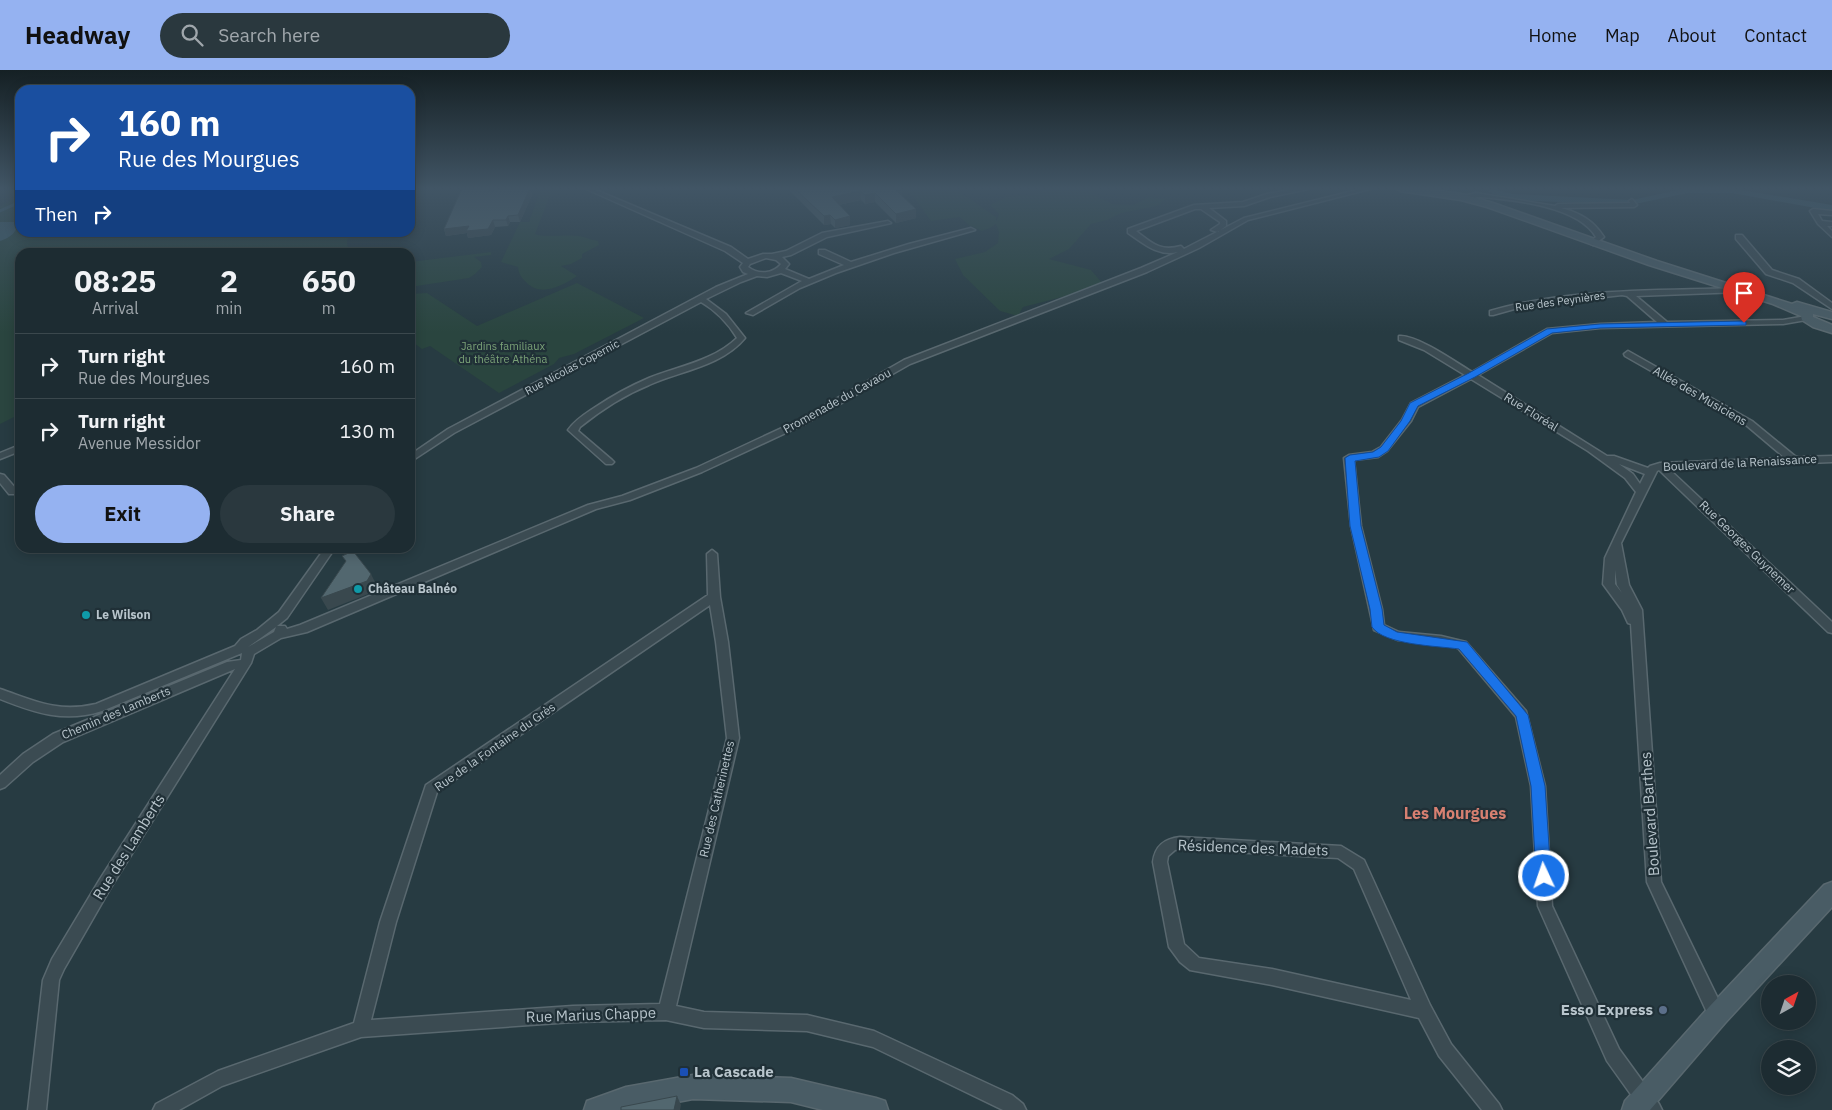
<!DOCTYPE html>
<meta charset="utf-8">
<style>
body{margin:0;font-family:"IBM Plex Sans",sans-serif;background:#2a383e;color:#f1f3f6;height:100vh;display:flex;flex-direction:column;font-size:19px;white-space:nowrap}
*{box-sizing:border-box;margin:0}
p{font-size:16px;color:#a0a7ac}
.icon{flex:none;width:28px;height:28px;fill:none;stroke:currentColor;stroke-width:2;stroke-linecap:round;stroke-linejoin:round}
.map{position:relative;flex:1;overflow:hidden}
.sheet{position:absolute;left:15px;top:178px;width:400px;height:305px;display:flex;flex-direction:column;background:#1d2c32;border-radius:15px;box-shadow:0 2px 12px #0003,0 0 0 1px #3b484d}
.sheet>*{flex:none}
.top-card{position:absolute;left:15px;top:15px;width:400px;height:152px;border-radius:15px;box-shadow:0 2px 12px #0003,0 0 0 1px #3b484d;background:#1a4fa0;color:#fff;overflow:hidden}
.needle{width:32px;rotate:40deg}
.controls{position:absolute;left:1761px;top:905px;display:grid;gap:10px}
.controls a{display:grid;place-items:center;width:55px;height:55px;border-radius:50%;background:#1d2c32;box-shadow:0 2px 12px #0003,0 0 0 1px #3b484d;font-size:25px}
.pin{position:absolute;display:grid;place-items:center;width:42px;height:42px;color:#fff;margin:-51px -21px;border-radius:50% 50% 50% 0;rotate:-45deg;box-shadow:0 0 5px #0007}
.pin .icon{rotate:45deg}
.me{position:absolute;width:55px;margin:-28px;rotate:357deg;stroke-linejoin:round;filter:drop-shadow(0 0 4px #0008)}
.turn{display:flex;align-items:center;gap:18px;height:105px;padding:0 20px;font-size:22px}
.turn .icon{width:65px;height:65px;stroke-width:2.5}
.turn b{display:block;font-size:35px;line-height:42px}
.then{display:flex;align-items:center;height:48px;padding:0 20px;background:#0003;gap:10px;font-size:19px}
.eta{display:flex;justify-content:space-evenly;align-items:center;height:85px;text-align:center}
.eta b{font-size:30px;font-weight:700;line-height:35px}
.action{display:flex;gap:10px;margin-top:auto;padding:10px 20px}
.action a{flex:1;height:58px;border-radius:30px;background:#95b2f1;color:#111;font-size:20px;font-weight:700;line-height:58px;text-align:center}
.action a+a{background:#2a383e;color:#f1f3f6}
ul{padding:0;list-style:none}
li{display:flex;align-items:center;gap:15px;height:65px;padding:0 20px;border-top:1px solid #3b484d}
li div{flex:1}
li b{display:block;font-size:19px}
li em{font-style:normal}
header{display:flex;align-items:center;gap:30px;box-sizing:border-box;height:70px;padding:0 25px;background:#95b2f1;color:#111}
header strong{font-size:24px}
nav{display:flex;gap:28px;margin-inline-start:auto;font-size:18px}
.search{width:350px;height:45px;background:#2a383e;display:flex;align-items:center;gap:12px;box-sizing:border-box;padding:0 18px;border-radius:28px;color:#a0a7ac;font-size:19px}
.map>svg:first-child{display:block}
.green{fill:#2a453f}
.water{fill:#3b5b68}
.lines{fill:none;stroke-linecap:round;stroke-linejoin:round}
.stream{stroke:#3b5b68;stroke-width:3}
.canal{fill:#3b5b68;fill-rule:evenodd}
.street-casing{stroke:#59686f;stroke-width:3}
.secondary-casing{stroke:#59686f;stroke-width:3}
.street{fill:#3b4b52;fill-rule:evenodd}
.secondary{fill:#495c65;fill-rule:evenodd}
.wall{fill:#47595f}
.shaded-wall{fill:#39484e}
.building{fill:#52676f;stroke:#39484e}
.route{fill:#1a73e8;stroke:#114b97}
.culture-dot{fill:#0f9aa8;stroke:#203037;stroke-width:2}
.service-dot{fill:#5c6f8a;stroke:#203037;stroke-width:2}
.transit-dot{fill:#1a4fb4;stroke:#203037;stroke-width:2}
.labels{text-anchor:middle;stroke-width:4.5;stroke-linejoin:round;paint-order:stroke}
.far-street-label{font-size:11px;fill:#b8c5cc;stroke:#203037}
.far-park-label{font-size:11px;fill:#7aa177;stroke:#203037}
.street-label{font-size:12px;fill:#b8c5cc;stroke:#203037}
.poi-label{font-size:12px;font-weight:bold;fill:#b8c5cc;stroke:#203037;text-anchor:start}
.near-street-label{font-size:15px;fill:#b8c5cc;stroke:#203037}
.near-poi-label{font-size:15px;font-weight:bold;fill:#b8c5cc;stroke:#203037;text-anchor:end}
.near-neighbourhood-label{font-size:16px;font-weight:bold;fill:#d78071;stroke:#203037}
</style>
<header>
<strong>Headway</strong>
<div class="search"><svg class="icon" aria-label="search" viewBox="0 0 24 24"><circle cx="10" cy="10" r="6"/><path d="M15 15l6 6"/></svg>Search here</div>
<nav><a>Home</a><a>Map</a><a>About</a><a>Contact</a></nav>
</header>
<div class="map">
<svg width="1832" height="1040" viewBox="0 0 1832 1040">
<rect width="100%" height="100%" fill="#273b42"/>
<path class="green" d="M 541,118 L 553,118 L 535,164 C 544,168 567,164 579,166 C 585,167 591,170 598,171 L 599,175 L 582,184 L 582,188 L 571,194 L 561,196 L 577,206 C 562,216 541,227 527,213 C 521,207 519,205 518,197 L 501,192 L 520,152 L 529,152 Z
M 903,118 L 954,118 L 996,147 L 996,152 L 999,144 L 990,135 L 1006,127 L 1032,125 L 1050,118 L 1096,118 L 1091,123 L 1112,134 L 1133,135 L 1150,127 L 1166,129 L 1157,136 L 1121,143 L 1107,150 L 1091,154 L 1069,179 L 1049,189 L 1091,200 L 1103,214 L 1074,224 L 1023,237 L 1018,246 L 1000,241 L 963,205 L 955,189 L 985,182 L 998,173 L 999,162 L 996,154 L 990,158 L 982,161 L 969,155 L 960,147 L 931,151 C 922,140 915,124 903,118 Z
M 20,126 L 20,162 L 348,163 L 347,173 L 349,182 L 20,182 L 20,344 L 0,354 L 0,136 Z
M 491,182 L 491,185 L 474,187 L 481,192 L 482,197 L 475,204 L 469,208 L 410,217 L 410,192 Z
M 577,213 L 644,248 L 574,284 L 559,288 L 554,294 L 499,323 L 430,276 L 422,279 L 410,270 L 410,224 L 427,223 L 477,256 Z"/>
<path class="water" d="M 0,152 L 16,152 C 19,162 9,168 0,171 Z"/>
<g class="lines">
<path class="stream" d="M 0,141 L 20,132"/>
<path class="canal" d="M 1687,118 L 1729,118 L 1832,135 L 1832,141 L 1732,123 L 1688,123 L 1630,135 L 1513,130 L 1488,122 L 1492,119 L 1513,124 L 1632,130 Z"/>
<g class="street-casing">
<path id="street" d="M 584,118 L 591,118 L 731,177 L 748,189 L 763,184 L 772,184 L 786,181 L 822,163 L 888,151 L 891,153 L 827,167 L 791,185 L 782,187 L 789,194 L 785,199 L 809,209 L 844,195 L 819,184 L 819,180 L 825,180 L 851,192 L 909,174 L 971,158 L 975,160 L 894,183 L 836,203 L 800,218 L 753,245 L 746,243 L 802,211 L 781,203 L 767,207 L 757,206 L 741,212 L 706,229 L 726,244 L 745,268 C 722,296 680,301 649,315 C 624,325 601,340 580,357 L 578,361 L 612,390 L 614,392 L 612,394 L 606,394 L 568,360 C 575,350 585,344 594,338 C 612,326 630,316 649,308 C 679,296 713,291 737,268 C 728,253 715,240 701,232 L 454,363 L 410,392 L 410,385 L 448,359 L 716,217 L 748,204 L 743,202 L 740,197 L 743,193 L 725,181 ZM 766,188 L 776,190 L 781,194 C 773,204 758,205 748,197 L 750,194 Z
M 1301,118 L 1313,118 L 1270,127 L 1244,136 L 1209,138 L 1226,151 L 1226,156 L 1218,162 L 1211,160 L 1220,154 L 1220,152 L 1201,139 L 1195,139 L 1136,161 C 1152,173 1160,182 1181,176 L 1184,179 L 1244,148 L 1365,118 L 1374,118 L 1248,150 L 1199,178 L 1147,202 L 910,294 L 805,354 L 702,402 L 630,430 L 596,439 L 307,562 L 281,568 L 254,584 L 251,593 L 110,819 L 64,899 L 59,910 L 46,1040 L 28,1040 L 43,910 L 52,889 L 100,809 L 235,599 L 63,672 L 33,692 L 5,717 L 0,719 L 0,705 L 23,684 L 53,664 L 227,592 L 241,590 L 242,583 L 102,641 C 65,653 35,643 0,629 L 0,619 C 36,631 57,643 96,634 L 235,576 L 241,569 L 257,560 L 279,542 L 325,478 L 335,478 L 287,548 L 277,556 L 285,556 L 287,559 L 300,555 L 588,435 L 622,426 L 696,398 L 799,350 L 904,290 L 1141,198 L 1178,182 C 1158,187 1143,173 1128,163 L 1128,159 L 1194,135 L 1243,132 L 1267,124 ZM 276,557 L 274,562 L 248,577 Z
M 1476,123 L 1555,136 L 1558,134 L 1630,133 L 1629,131 L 1632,129 L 1637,135 L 1634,137 L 1561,138 C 1580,143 1593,150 1604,167 L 1593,175 L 1589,173 L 1596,167 C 1578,136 1514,130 1481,127 C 1474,127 1465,131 1459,127 Z
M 1813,139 L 1832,141 L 1832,145 L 1818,144 L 1822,151 L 1832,152 L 1832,156 L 1827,156 L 1832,161 L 1832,167 L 1818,154 L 1810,141 Z
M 1736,165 L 1742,165 L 1772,200 L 1799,209 L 1832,233 L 1832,239 L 1793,213 L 1766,204 L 1736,169 Z
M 1737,218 L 1741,220 L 1740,222 L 1636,226 L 1667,252 L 1783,250 L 1806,246 L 1810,248 L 1806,250 L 1783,254 L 1600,258 L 1552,263 L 1478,305 L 1607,386 L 1614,386 L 1648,398 L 1650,396 L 1660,393 L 1785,388 L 1746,355 L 1625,286 L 1624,284 L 1628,281 L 1752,351 L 1796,387 L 1832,386 L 1832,392 L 1669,399 L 1832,552 L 1832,563 L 1828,562 L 1659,400 L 1657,401 L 1621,473 L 1629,515 L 1642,540 L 1661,812 L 1723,939 L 1725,945 L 1723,951 L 1717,953 L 1711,951 L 1647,812 L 1631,554 L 1628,553 L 1622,540 L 1603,514 L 1605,488 L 1636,422 L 1625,408 L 1588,381 L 1471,309 L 1418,337 L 1411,351 L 1387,381 L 1378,387 L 1354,390 L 1361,456 L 1382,539 L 1384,555 L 1399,562 L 1441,566 L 1466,572 L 1526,641 L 1545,716 L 1552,836 L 1619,979 L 1659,1034 L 1662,1040 L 1642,1040 L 1607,991 L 1538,836 L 1531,716 L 1516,647 L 1458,578 L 1441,574 L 1398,570 L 1374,560 L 1351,456 L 1344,388 L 1349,385 L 1372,382 L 1381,377 L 1402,350 L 1411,333 L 1465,305 L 1424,280 L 1399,270 L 1399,266 C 1416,264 1456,292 1472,302 L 1547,259 L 1600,254 L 1657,252 L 1627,226 L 1622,225 L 1525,236 L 1493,245 L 1490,245 L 1490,241 C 1570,218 1655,221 1737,218 ZM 1619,394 L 1645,404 L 1640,414 L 1633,404 ZM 1615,500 L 1617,515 L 1622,523 L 1615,514 Z
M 20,375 L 20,381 L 0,389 L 0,383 Z
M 0,404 L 4,405 L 17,420 L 18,422 L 17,424 L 9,424 L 0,413 Z
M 712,480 L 717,484 L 720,527 L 728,572 L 739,668 L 676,936 L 704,942 L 807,945 L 874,961 L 1012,1025 L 1023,1034 L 1026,1040 L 1003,1040 L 873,977 L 807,961 L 704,958 L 666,950 L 573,952 L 361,967 L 222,1016 L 179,1040 L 153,1040 L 156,1034 L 218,1001 L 354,953 L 380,852 L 426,715 L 708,525 L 707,484 ZM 710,535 L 716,572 L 727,668 L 660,934 L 573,936 L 371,950 L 396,852 L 437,722 Z
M 1180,767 L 1341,776 L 1364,790 L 1430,935 L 1451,974 L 1499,1034 L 1502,1040 L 1482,1040 L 1439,986 L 1419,948 L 1272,915 L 1190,900 L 1180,892 L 1169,877 L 1153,792 C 1155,776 1164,769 1180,767 ZM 1180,779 L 1338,788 L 1354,799 L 1411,930 L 1272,899 L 1199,888 L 1184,874 L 1167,792 L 1168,786 L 1175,780 Z"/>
</g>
<g class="secondary-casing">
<path id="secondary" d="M 1395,118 L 1416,118 L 1462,124 L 1493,133 L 1657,191 L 1792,234 L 1797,232 L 1832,242 L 1832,249 L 1813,244 L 1813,247 L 1832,255 L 1832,263 L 1813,257 L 1802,250 L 1801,246 L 1773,234 L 1649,195 L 1487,137 L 1461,130 L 1400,121 Z
M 1832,812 L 1832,837 L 1725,953 L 1650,1040 L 1622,1040 L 1625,1031 L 1709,937 L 1824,815 Z
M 693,1005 L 791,1008 L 876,1028 L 885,1031 L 888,1040 L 823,1040 L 791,1032 L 693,1029 L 634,1040 L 584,1040 L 587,1031 L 626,1017 Z"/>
</g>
<use href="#street" class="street"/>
<use href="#secondary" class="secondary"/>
</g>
<path class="wall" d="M 530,118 L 532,125 L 520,152 L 510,152 L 508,156 L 495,157 L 491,165 L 468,168 L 467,163 L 446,166 L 444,159 L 494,120 Z
M 779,118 L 901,118 L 902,126 L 916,148 L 896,153 L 875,132 L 865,134 L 861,130 L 839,135 L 850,146 L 850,155 L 835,158 L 831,154 L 824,155 L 787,118 L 780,119 Z"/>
<path class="shaded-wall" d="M 490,118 L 495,118 L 491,126 L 489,120 Z
M 530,118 L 532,125 L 520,152 L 518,145 Z
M 902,118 L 902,126 L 895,119 Z
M 860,121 L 861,130 L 833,136 L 832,127 Z
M 875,123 L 875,132 L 865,134 L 865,125 Z
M 916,139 L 916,148 L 896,153 L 896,144 Z
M 830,145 L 831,154 L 824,155 L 824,146 Z
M 508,146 L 510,152 L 508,156 L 506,150 Z
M 850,146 L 850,155 L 835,158 L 835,150 Z
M 493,150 L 495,157 L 491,165 L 468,168 L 467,163 L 446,166 L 444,159 Z
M 371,504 L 377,516 L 373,522 L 328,540 L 321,528 Z
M 677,1026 L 681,1035 L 680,1040 L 674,1040 Z"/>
<path class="building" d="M 462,118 L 490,118 L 489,120 L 530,118 L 518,145 L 508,146 L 506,150 L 493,150 L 488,159 L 466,161 L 469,156 L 444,159 Z
M 794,118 L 901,118 L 895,119 L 916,139 L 896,144 L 875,123 L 865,125 L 860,121 L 832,127 L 850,146 L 835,150 L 830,145 L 824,146 Z
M 353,481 L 371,504 L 367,511 L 321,528 L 346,491 L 342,486 Z
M 677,1026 L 674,1040 L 621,1040 L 621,1037 Z"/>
<linearGradient id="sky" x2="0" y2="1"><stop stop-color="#152024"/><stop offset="0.45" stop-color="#415565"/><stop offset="1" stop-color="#415565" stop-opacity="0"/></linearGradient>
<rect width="1832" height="263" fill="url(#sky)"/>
<path class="route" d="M 1744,251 L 1746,252 L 1746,255 L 1600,258 L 1552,263 L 1475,307 L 1418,336 L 1410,351 L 1388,381 L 1379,387 L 1355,391 L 1361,456 L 1382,539 L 1384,555 L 1397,562 L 1467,572 L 1528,645 L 1545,716 L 1551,806 L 1549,811 L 1544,813 L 1538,811 L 1536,806 L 1531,716 L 1516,646 L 1459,579 C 1438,576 1384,575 1372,557 L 1370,539 L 1350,456 L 1345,388 L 1350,385 L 1373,382 L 1381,377 L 1401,351 L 1410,333 L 1469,303 L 1547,259 L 1600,254 Z"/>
<g class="culture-dot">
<circle cx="358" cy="519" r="5"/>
<circle cx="86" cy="545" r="5"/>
</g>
<circle class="service-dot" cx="1663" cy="940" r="5"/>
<rect class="transit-dot" x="679" y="997" width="10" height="10" rx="2.5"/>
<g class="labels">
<g class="far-street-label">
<text transform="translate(1560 231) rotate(-8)" y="4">Rue des Peynières</text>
<text transform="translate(572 297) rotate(-28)" y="4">Rue Nicolas Copernic</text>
</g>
<g class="far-park-label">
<text x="503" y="280">Jardins familiaux<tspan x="503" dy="13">du théâtre Athéna</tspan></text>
</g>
<g class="street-label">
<text transform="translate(1700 326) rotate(30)" y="4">Allée des Musiciens</text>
<text transform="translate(837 331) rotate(-29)" y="4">Promenade du Cavaou</text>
<text transform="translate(1531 342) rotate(32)" y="4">Rue Floréal</text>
<text transform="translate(1740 393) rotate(-3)" y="4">Boulevard de la Renaissance</text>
<text transform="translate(1747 477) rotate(44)" y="4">Rue Georges Guynemer</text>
<text transform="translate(116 643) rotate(-23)" y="4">Chemin des Lamberts</text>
<text transform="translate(495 677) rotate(-35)" y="4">Rue de la Fontaine du Grès</text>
<text transform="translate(717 729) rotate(-77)" y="4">Rue des Catherinettes</text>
</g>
<g class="poi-label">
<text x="368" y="523">Château Balnéo</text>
<text x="96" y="549">Le Wilson</text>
</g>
<g class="near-street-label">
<text transform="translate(1650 744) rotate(-94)" y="5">Boulevard Barthes</text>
<text transform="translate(129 777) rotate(-58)" y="5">Rue des Lamberts</text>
<text transform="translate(1253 778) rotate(2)" y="5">Résidence des Madets</text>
<text transform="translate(591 945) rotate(-2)" y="5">Rue Marius Chappe</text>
</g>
<g class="near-poi-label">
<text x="1653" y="945">Esso Express</text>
<text x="694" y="1007" text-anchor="start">La Cascade</text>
</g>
<g class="near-neighbourhood-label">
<text x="1455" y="749">Les Mourgues</text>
</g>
</g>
</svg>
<div class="controls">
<a><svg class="needle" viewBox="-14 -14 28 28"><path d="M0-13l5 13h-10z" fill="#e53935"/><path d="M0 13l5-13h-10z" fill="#a0a7ac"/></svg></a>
<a><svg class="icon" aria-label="layers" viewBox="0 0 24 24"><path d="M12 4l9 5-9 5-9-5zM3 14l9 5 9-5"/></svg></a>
</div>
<div class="pin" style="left:1744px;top:253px;background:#d93025"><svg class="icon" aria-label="arrive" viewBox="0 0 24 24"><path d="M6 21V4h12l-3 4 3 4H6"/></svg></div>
<svg class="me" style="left:1544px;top:806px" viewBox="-20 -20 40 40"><circle r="17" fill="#1a73e8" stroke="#fff" stroke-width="3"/><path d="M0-11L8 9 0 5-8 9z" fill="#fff"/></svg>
<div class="top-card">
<div class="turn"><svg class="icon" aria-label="right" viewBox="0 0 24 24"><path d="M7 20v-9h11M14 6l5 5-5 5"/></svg><div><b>160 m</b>Rue des Mourgues</div></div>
<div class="then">Then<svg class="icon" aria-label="right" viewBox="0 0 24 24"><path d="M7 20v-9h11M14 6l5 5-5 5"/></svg></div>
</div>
<section class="sheet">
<div class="eta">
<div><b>08:25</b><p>Arrival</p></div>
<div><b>2</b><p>min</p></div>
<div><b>650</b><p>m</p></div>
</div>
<ul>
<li><svg class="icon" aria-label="right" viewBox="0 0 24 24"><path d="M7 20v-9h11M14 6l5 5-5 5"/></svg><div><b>Turn right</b><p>Rue des Mourgues</p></div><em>160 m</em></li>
<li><svg class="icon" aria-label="right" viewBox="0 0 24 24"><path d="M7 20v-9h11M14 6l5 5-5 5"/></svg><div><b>Turn right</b><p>Avenue Messidor</p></div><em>130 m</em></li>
</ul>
<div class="action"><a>Exit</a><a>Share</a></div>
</section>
</div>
